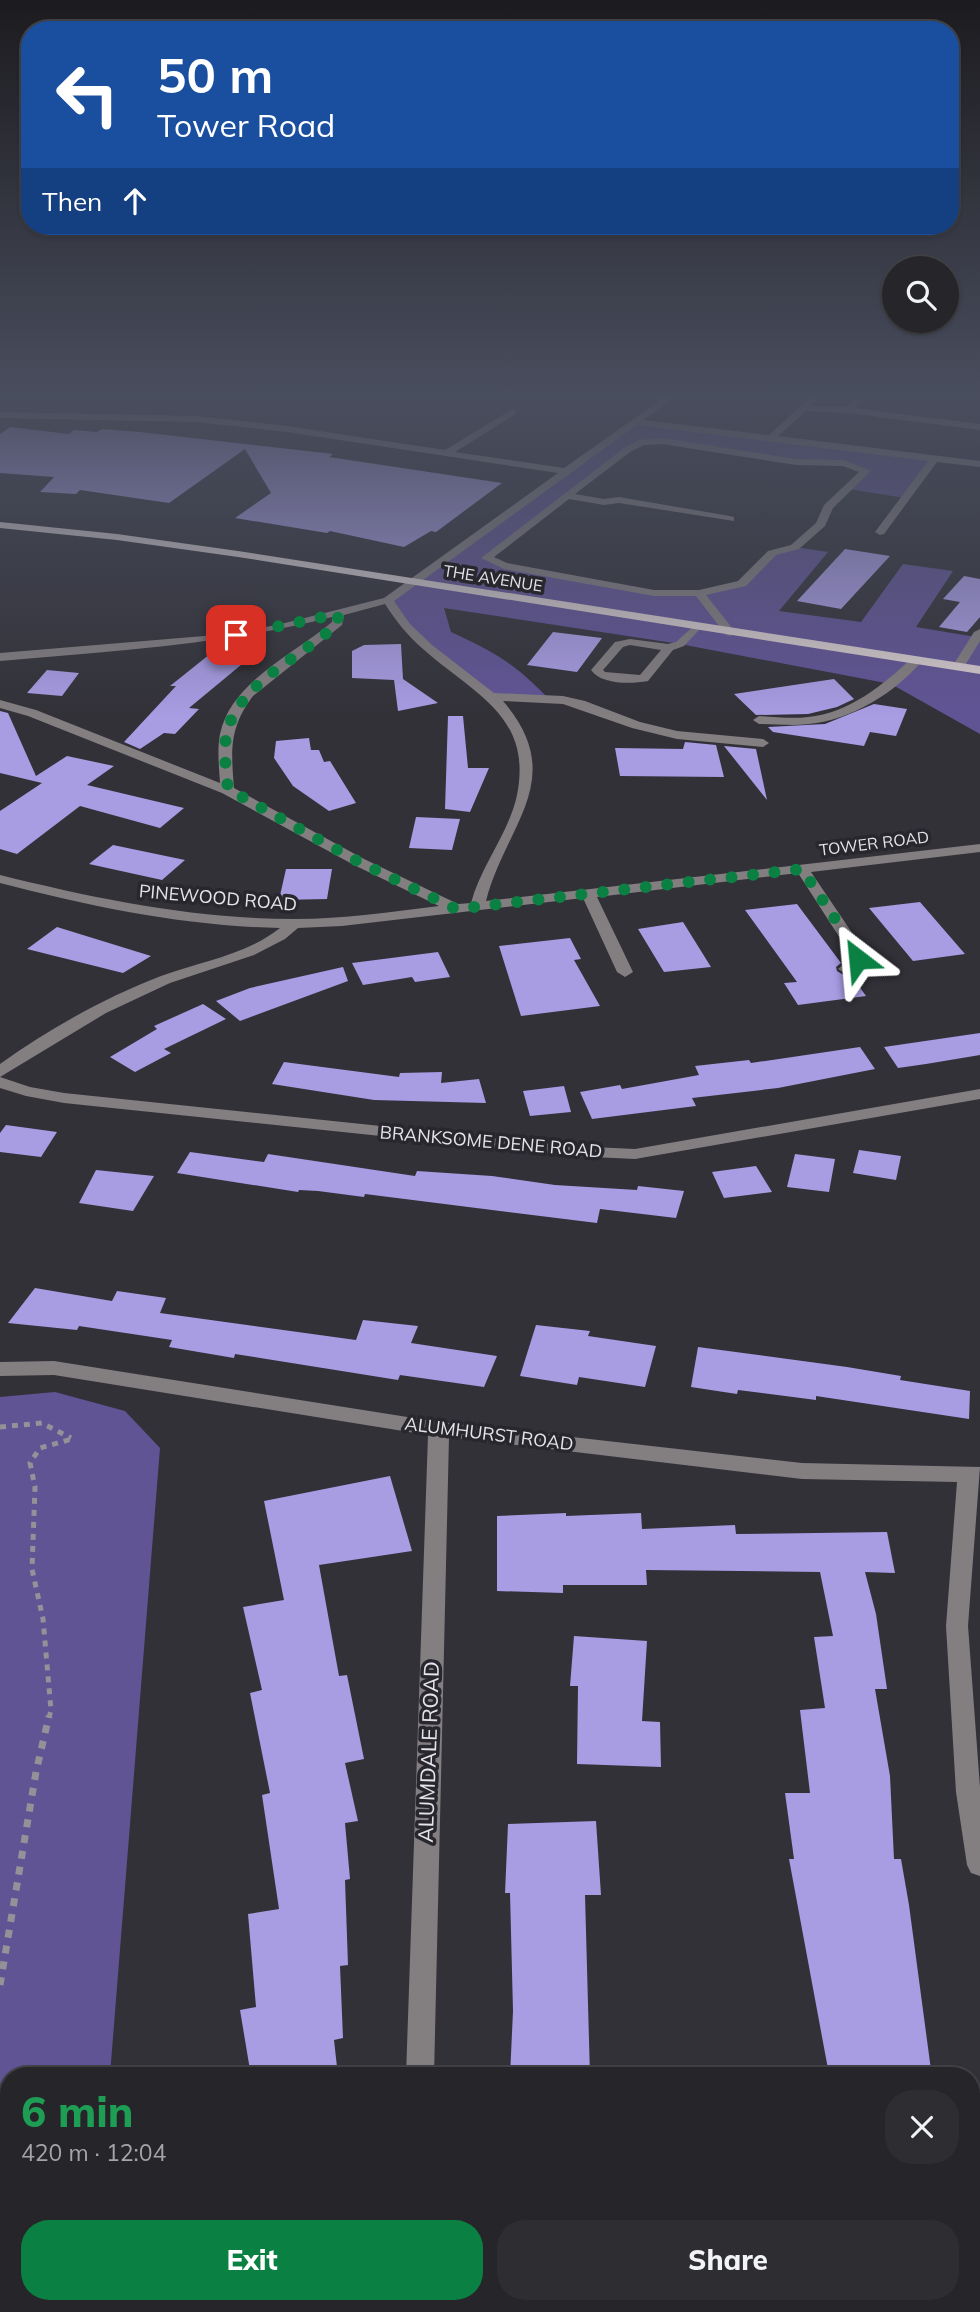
<!DOCTYPE html>
<meta charset="utf-8">
<style>
body{margin:0;font-family:Mulish,sans-serif;background:#2e2d32;color:#f1f3f6;height:100vh;display:flex;flex-direction:column;font-size:26px;white-space:nowrap}
*{box-sizing:border-box;margin:0}
p{font-size:23px;color:#a4a5a8}
.icon{flex:none;width:38px;height:38px;fill:none;stroke:currentColor;stroke-width:2;stroke-linecap:round;stroke-linejoin:round}
.map{position:relative;flex:1;overflow:hidden}
.drawer{position:absolute;left:0px;top:2067px;width:980px;height:247px;display:flex;flex-direction:column;background:#26252a;border-radius:28px 28px 0 0;box-shadow:0 2px 5px #0004,0 0 0 2px #424247}
.drawer>*{flex:none}
.top-card{position:absolute;left:21px;top:21px;width:938px;height:214px;border-radius:28px;box-shadow:0 2px 5px #0004,0 0 0 2px #424247;background:#1a4fa0;color:#fff;overflow:hidden}
.controls{position:absolute;left:882px;top:256px;display:grid;gap:14px}
.controls a{display:grid;place-items:center;width:77px;height:77px;border-radius:50%;background:#26252a;box-shadow:0 2px 5px #0004,0 0 0 2px #424247;font-size:35px}
.pin{position:absolute;display:grid;place-items:center;width:60px;height:60px;color:#fff;margin:-30px;border-radius:14px;box-shadow:0 4px 10px #0006}
.me{position:absolute;width:77px;margin:-38px;rotate:331deg;stroke-linejoin:round;filter:drop-shadow(0 0 5px #0008)}
.turn{display:flex;align-items:center;gap:24px;height:147px;padding:0 21px;font-size:32px}
.turn .icon{width:91px;height:91px;stroke-width:2.5}
.turn b{display:block;font-size:49px;line-height:60px}
.then{display:flex;align-items:center;height:66px;padding:0 21px;background:#0003;gap:14px;font-size:26px}
.round{display:grid;place-items:center;flex:none;width:74px;height:74px;border-radius:28px;background:#2e2d32}
.head{display:flex;align-items:center;justify-content:space-between;height:119px;padding:0 21px}
h1{font-size:42px;font-weight:800;line-height:52px;color:#1e9e55}
.button{display:flex;gap:14px;margin-top:auto;padding:14px 21px}
.button a{flex:1;height:80px;border-radius:28px;background:#0b8043;color:#fff;font-size:28px;font-weight:800;line-height:80px;text-align:center}
.button a+a{background:#2e2d32;color:#f1f3f6}
.map>svg:first-child{display:block}
.forest{fill:#615495}
.building{fill:#a89ce3}
.lines{fill:none;stroke-linecap:round;stroke-linejoin:round}
.path-far1{stroke:#939298;stroke-width:5;stroke-dasharray:6 6;stroke-linecap:butt}
.path{stroke:#939298;stroke-width:7;stroke-dasharray:8 8;stroke-linecap:butt}
.minor{fill:#837e80;fill-rule:evenodd}
.major{fill:#d5cbcd;fill-rule:evenodd}
.route{stroke:#0b8043;stroke-width:12;stroke-dasharray:0 21.6}
.labels{text-anchor:middle;stroke-width:7;stroke-linejoin:round;paint-order:stroke}
.far-street-label{font-size:16px;fill:#e4e4e9;stroke:#28272e}
.street-label{font-size:18px;fill:#e4e4e9;stroke:#28272e}
.near-street-label{font-size:21px;fill:#e4e4e9;stroke:#28272e}
</style>
<div class="map">
<svg width="980" height="2312" viewBox="0 0 980 2312">
<rect width="100%" height="100%" fill="#323138"/>
<path class="forest" d="M 638,422 L 935,458 L 905,498 L 848,489 L 865,471 L 844,463 L 796,462 L 662,441 L 642,442 L 487,558 L 504,566 L 654,593 L 699,593 L 742,584 L 772,553 L 795,547 L 828,552 L 779,611 L 861,622 L 903,564 L 953,571 L 916,627 L 976,637 L 980,632 L 980,734 L 891,684 L 680,644 L 444,608 L 451,632 C 495,652 515,664 549,699 L 492,697 L 413,636 L 388,600 Z
M 55,1392 L 125,1411 L 160,1448 L 110,2075 L 9,2076 L 9,2305 L 92,2305 L 91,2312 L 0,2312 L 0,1397 Z"/>
<path class="building" d="M 10,427 L 69,434 L 74,430 L 97,432 L 102,429 L 140,432 L 333,454 L 329,457 L 502,483 L 436,532 L 431,531 L 404,547 L 330,531 L 327,533 L 235,518 L 271,493 L 245,449 L 169,503 L 80,490 L 76,494 L 40,492 L 54,477 L 0,473 L 0,434 Z
M 845,549 L 890,556 L 841,609 L 797,601 Z
M 964,576 L 980,579 L 980,617 L 967,632 L 939,627 L 960,602 L 943,599 Z
M 553,632 L 602,638 L 577,672 L 527,665 Z
M 401,644 L 403,679 L 438,703 L 398,711 L 394,680 L 352,678 L 352,651 L 364,645 Z
M 210,654 L 247,660 L 189,708 L 199,709 L 175,734 L 164,733 L 140,749 L 124,742 L 176,686 L 170,686 Z
M 47,670 L 79,673 L 62,696 L 27,693 Z
M 834,679 L 854,699 L 837,707 L 808,714 L 756,715 L 734,694 Z
M 874,704 L 907,709 L 896,736 L 870,732 L 864,746 L 773,732 L 768,727 L 825,724 Z
M 0,711 L 8,713 L 36,776 L 67,756 L 114,766 L 87,785 L 184,808 L 160,828 L 80,806 L 17,854 L 0,849 L 0,811 L 42,783 L 0,773 Z
M 448,716 L 463,716 L 468,768 L 489,768 L 470,812 L 445,809 Z
M 309,738 L 311,750 L 319,750 L 324,762 L 330,761 L 356,803 L 329,811 L 293,786 L 274,758 L 276,741 Z
M 685,742 L 716,745 L 724,777 L 620,776 L 615,748 L 683,749 Z
M 724,746 L 756,749 L 767,800 Z
M 416,817 L 460,819 L 452,850 L 409,848 Z
M 113,845 L 185,860 L 162,880 L 89,864 Z
M 286,869 L 332,869 L 327,899 L 279,900 Z
M 920,902 L 965,954 L 913,961 L 869,908 Z
M 797,904 L 841,963 L 836,967 L 837,971 L 845,976 L 851,975 L 866,996 L 798,1005 L 784,983 L 797,982 L 745,910 Z
M 683,922 L 711,967 L 664,972 L 638,929 Z
M 57,927 L 151,956 L 123,973 L 27,949 Z
M 570,938 L 581,959 L 574,960 L 600,1006 L 521,1016 L 499,946 Z
M 438,952 L 450,977 L 415,982 L 412,977 L 363,985 L 352,963 Z
M 343,967 L 348,981 L 240,1021 L 216,1001 L 250,988 Z
M 203,1004 L 226,1019 L 164,1049 L 171,1053 L 135,1072 L 110,1057 L 157,1029 L 154,1026 Z
M 980,1033 L 980,1055 L 926,1064 L 898,1068 L 884,1047 Z
M 860,1047 L 875,1069 L 778,1088 L 692,1098 L 696,1106 L 592,1119 L 580,1092 L 620,1085 L 622,1089 L 699,1075 L 695,1066 L 749,1060 L 751,1063 Z
M 284,1062 L 399,1077 L 400,1073 L 442,1072 L 441,1083 L 479,1079 L 486,1103 L 374,1100 L 272,1084 Z
M 564,1086 L 571,1112 L 530,1116 L 523,1091 Z
M 6,1125 L 57,1132 L 41,1157 L 0,1152 L 0,1133 Z
M 859,1150 L 901,1156 L 896,1180 L 853,1173 Z
M 190,1152 L 264,1162 L 268,1154 L 415,1176 L 417,1171 L 492,1176 L 555,1185 L 637,1190 L 638,1186 L 684,1191 L 676,1218 L 600,1209 L 597,1223 L 365,1194 L 364,1197 L 318,1191 L 299,1190 L 298,1192 L 177,1173 Z
M 795,1154 L 835,1159 L 829,1192 L 787,1187 Z
M 756,1166 L 772,1192 L 724,1198 L 712,1172 Z
M 96,1170 L 154,1176 L 133,1211 L 79,1203 Z
M 35,1288 L 112,1301 L 117,1291 L 166,1298 L 160,1313 L 356,1340 L 363,1320 L 418,1326 L 411,1343 L 497,1356 L 484,1387 L 400,1375 L 398,1380 L 235,1354 L 234,1358 L 169,1347 L 172,1340 L 79,1326 L 77,1330 L 8,1323 Z
M 536,1325 L 590,1331 L 588,1336 L 656,1346 L 645,1387 L 579,1377 L 577,1385 L 520,1376 Z
M 698,1347 L 847,1367 L 901,1376 L 900,1380 L 970,1391 L 969,1419 L 816,1396 L 816,1400 L 738,1390 L 737,1394 L 691,1387 Z
M 390,1476 L 412,1551 L 319,1565 L 339,1676 L 347,1675 L 364,1759 L 345,1763 L 358,1821 L 345,1823 L 350,1879 L 345,1880 L 348,1965 L 340,1966 L 343,2038 L 334,2040 L 338,2076 L 251,2076 L 240,2010 L 256,2007 L 248,1914 L 279,1909 L 262,1795 L 270,1793 L 250,1693 L 262,1690 L 243,1607 L 284,1600 L 264,1501 Z
M 566,1513 L 566,1516 L 641,1513 L 642,1529 L 735,1525 L 736,1534 L 887,1532 L 895,1573 L 865,1572 L 876,1614 L 887,1689 L 875,1689 L 890,1776 L 894,1859 L 901,1859 L 909,1905 L 931,2070 L 828,2069 L 789,1859 L 794,1859 L 785,1793 L 810,1793 L 800,1710 L 825,1708 L 814,1637 L 833,1636 L 820,1572 L 646,1570 L 647,1585 L 563,1585 L 563,1593 L 497,1591 L 497,1516 Z
M 574,1636 L 647,1641 L 642,1721 L 660,1722 L 661,1767 L 577,1764 L 578,1686 L 570,1686 Z
M 596,1821 L 601,1895 L 585,1895 L 590,2076 L 510,2076 L 513,2011 L 510,1893 L 505,1893 L 508,1824 Z"/>
<g class="lines">
<path class="path-far1" d="M 0,1427 L 42,1423 L 71,1438
M 49,1718 L 51,1710 L 43,1619 L 32,1569 L 35,1487 L 30,1463 L 40,1448 L 72,1439"/>
<path class="path" d="M 0,1985 L 36,1772 L 49,1716
M 0,2227 L 9,2267
M 17,2305 L 17,2312"/>
<path class="minor" d="M 640,393 L 664,397 L 669,393 L 679,393 L 644,420 L 769,435 L 815,393 L 824,393 L 811,406 L 847,407 L 857,393 L 866,393 L 855,408 L 980,424 L 980,430 L 849,413 L 806,411 L 778,436 L 980,461 L 980,467 L 937,462 L 884,534 L 880,535 L 875,532 L 928,461 L 637,425 L 394,601 L 410,624 L 432,645 L 494,693 L 563,696 L 585,701 L 640,722 L 677,731 L 763,739 L 769,743 L 763,747 L 677,739 L 632,728 L 563,704 L 503,701 C 570,779 505,825 486,901 L 980,844 L 980,852 L 811,872 L 863,949 L 866,959 L 858,969 L 846,974 L 838,969 L 850,959 L 847,949 L 798,873 L 597,897 L 633,972 L 625,977 L 617,972 L 583,898 L 342,926 L 298,928 L 285,939 L 254,955 L 170,983 L 106,1013 L 0,1077 L 0,1064 C 49,1029 104,998 161,976 C 201,961 246,955 280,928 C 185,926 92,907 0,883 L 0,875 C 97,899 194,919 295,919 C 343,919 391,912 439,906 L 354,865 L 222,793 L 28,716 L 0,708 L 0,700 L 36,710 L 220,783 C 219,767 217,750 220,734 C 231,681 295,654 332,622 L 332,617 C 223,645 112,651 0,661 L 0,653 L 216,635 L 277,625 L 384,598 L 558,473 L 287,432 L 196,422 L 0,418 L 0,412 L 196,416 L 287,426 L 445,450 L 513,409 L 516,410 L 516,414 L 455,452 L 564,468 L 659,401 ZM 385,604 C 396,621 407,635 423,649 C 472,693 533,715 517,795 C 509,833 481,865 471,903 L 458,904 L 364,859 L 234,788 C 231,750 229,728 253,696 L 342,625 L 344,615 Z
M 662,438 L 796,459 L 844,460 L 871,471 L 833,508 L 825,526 L 799,549 L 776,555 L 746,586 L 706,595 L 736,633 L 730,636 L 726,635 L 696,596 L 654,596 L 504,569 L 481,558 L 624,448 L 639,440 ZM 662,444 L 796,465 L 843,466 L 859,472 L 824,505 L 816,523 L 791,545 L 768,551 L 738,581 L 699,590 L 654,590 L 507,563 L 494,557 L 569,499 L 604,505 L 619,503 L 734,521 L 734,517 L 730,516 L 619,497 L 604,499 L 575,494 L 630,452 L 644,445 Z
M 696,624 L 700,625 L 700,629 L 684,646 L 673,650 L 648,681 C 631,684 602,685 591,670 L 615,642 L 630,639 L 668,644 L 676,642 ZM 630,645 L 661,650 L 640,675 L 605,672 L 603,670 L 623,647 Z
M 980,629 L 980,641 L 964,667 L 954,670 L 952,667 L 974,632 Z
M 912,658 L 922,661 C 895,693 851,720 809,724 C 792,726 776,724 759,724 L 753,720 L 759,716 C 775,717 792,719 808,717 C 849,713 883,685 912,658 Z
M 0,1077 L 30,1087 L 64,1093 L 571,1146 L 635,1149 L 980,1089 L 980,1099 L 635,1159 L 571,1156 L 64,1103 L 26,1096 L 0,1088 Z
M 54,1361 L 439,1422 L 802,1463 L 980,1467 L 968,1626 L 980,1787 L 980,1876 L 971,1873 L 967,1865 L 956,1792 L 946,1626 L 957,1482 L 802,1479 L 449,1437 L 434,2076 L 406,2076 L 428,1435 L 54,1375 L 0,1376 L 0,1362 Z
M 398,2305 L 428,2305 L 428,2312 L 398,2312 Z"/>
<path class="major" d="M 0,522 L 117,534 L 238,551 L 980,666 L 980,674 L 238,557 L 117,540 L 0,528 Z"/>
</g>
<linearGradient id="sky" x2="0" y2="1"><stop stop-color="#1c1b1f"/><stop offset="0.55" stop-color="#494e5e"/><stop offset="1" stop-color="#494e5e" stop-opacity="0"/></linearGradient>
<rect width="980" height="717" fill="url(#sky)"/>
<g class="lines">
<path class="route" d="M 236,635 L 338,614 L 338,623 C 304,656 247,678 229,725 C 222,743 226,771 228,789 L 359,862 L 456,909 L 802,869 L 855,949 L 858,959"/>
</g>
<g class="labels">
<g class="far-street-label">
<text transform="translate(493 578) rotate(9)" y="6">THE AVENUE</text>
<text transform="translate(874 843) rotate(-7)" y="6">TOWER ROAD</text>
</g>
<g class="street-label">
<text transform="translate(218 898) rotate(5)" y="6">PINEWOOD ROAD</text>
<text transform="translate(491 1142) rotate(5)" y="6">BRANKSOME DENE ROAD</text>
<text transform="translate(489 1434) rotate(7)" y="6">ALUMHURST ROAD</text>
</g>
<g class="near-street-label">
<text transform="translate(429 1752) rotate(-88)" y="7">ALUMDALE ROAD</text>
</g>
</g>
</svg>
<div class="controls">
<a><svg class="icon" aria-label="search" viewBox="0 0 24 24"><circle cx="10" cy="10" r="6"/><path d="M15 15l6 6"/></svg></a>
</div>
<div class="pin" style="left:236px;top:635px;background:#d93025"><svg class="icon" aria-label="arrive" viewBox="0 0 24 24"><path d="M6 21V4h12l-3 4 3 4H6"/></svg></div>
<svg class="me" style="left:858px;top:959px" viewBox="-20 -20 40 40"><path d="M0-17L14 15 0 8-14 15z" fill="#0b8043" stroke="#fff" stroke-width="4"/></svg>
<div class="top-card">
<div class="turn"><svg class="icon" aria-label="left" viewBox="0 0 24 24"><path d="M17 20v-9H6M10 6l-5 5 5 5"/></svg><div><b>50 m</b>Tower Road</div></div>
<div class="then">Then<svg class="icon" aria-label="ahead" viewBox="0 0 24 24"><path d="M12 20V5M6 11l6-6 6 6"/></svg></div>
</div>
<section class="drawer">
<div class="head"><div><h1>6 min</h1><p>420 m · 12:04</p></div><a class="round"><svg class="icon" aria-label="close" viewBox="0 0 24 24"><path d="M6 6l12 12M18 6L6 18"/></svg></a></div>
<div class="button"><a>Exit</a><a>Share</a></div>
</section>
</div>
